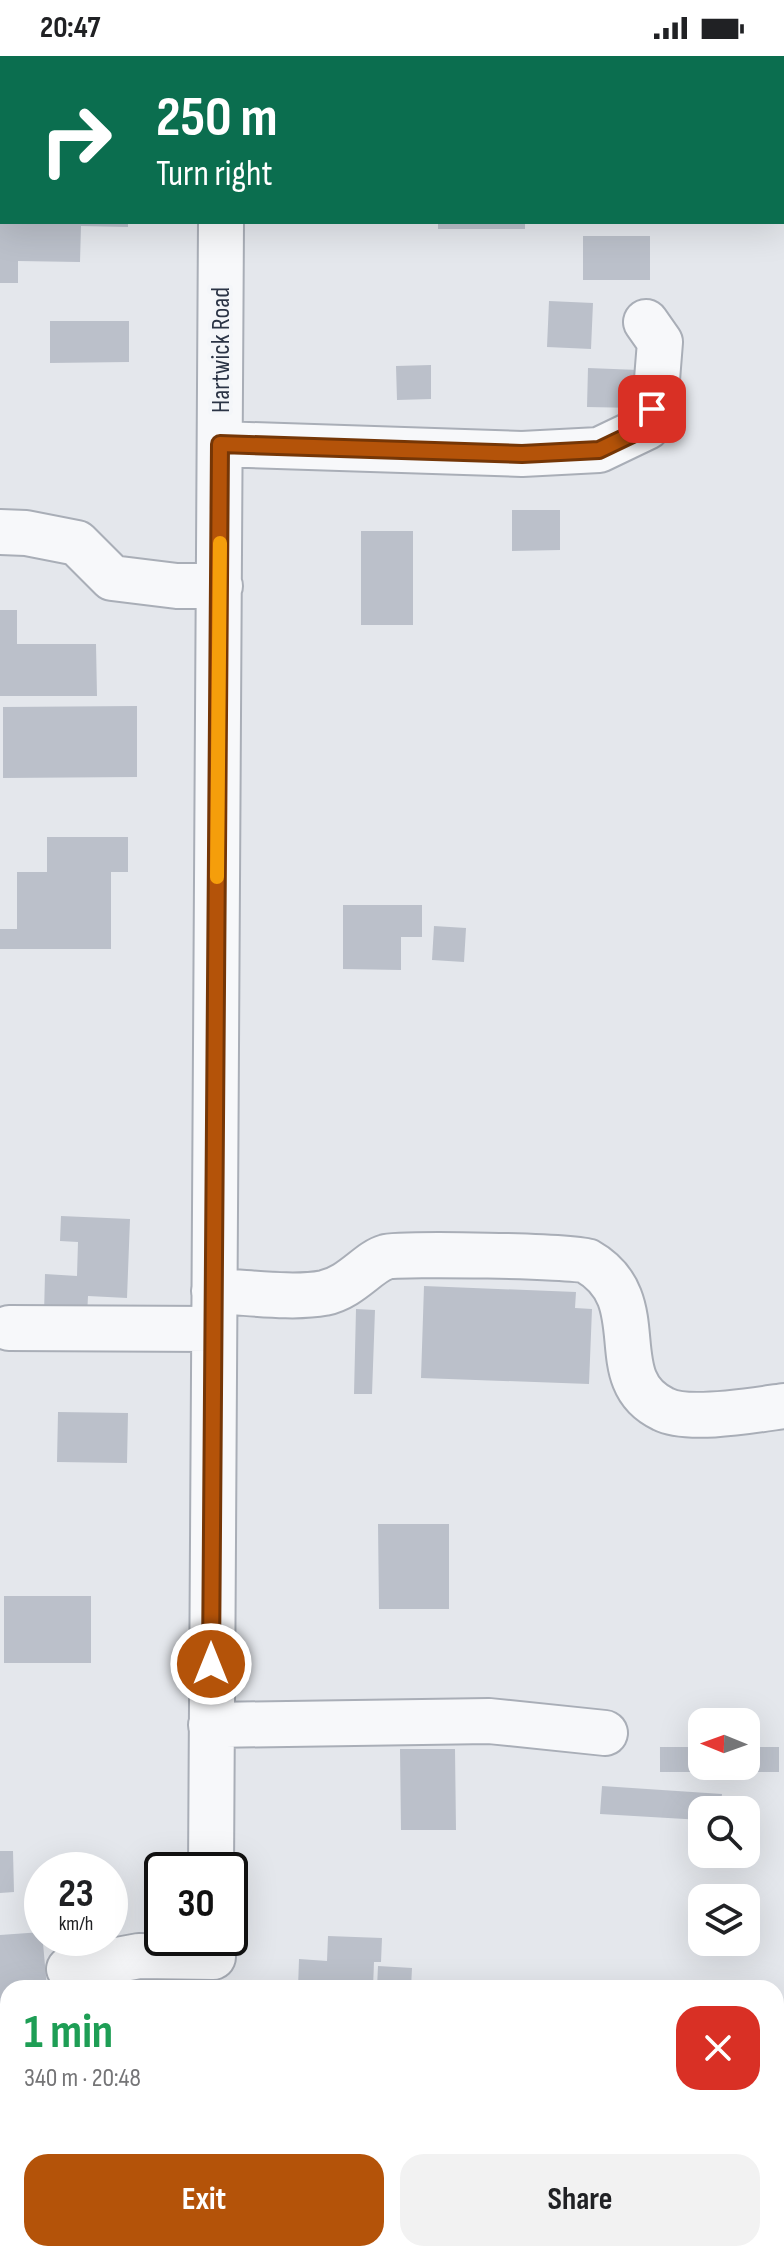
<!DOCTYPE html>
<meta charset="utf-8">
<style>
body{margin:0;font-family:"Sofia Sans Condensed",sans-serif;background:#f2f2f2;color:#202124;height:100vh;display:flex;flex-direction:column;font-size:30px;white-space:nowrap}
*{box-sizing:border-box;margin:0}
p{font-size:26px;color:#757577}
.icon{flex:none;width:44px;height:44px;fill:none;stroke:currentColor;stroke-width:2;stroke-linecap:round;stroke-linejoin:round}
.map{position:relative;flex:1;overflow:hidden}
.details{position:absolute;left:0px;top:1924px;width:784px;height:282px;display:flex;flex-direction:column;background:#fff;border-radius:24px 24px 0 0;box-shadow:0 8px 32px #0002}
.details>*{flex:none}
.guide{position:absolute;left:0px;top:0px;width:784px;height:168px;box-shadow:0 8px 32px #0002;background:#0b6e4f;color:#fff;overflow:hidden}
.needle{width:52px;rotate:271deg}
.buttons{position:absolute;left:688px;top:1652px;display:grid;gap:16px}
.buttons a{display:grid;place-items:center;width:72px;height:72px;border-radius:16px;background:#fff;box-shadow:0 8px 32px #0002;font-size:40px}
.speed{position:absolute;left:24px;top:1796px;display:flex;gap:16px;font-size:40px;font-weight:700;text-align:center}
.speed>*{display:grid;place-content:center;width:104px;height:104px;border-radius:50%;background:#fff;box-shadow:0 8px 32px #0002;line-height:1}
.speed small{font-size:20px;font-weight:400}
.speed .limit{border:4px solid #111;border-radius:12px;background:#fff;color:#111}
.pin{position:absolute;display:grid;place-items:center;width:68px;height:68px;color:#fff;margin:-34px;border-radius:16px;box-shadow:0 4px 12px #0006}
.me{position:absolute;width:88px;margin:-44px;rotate:0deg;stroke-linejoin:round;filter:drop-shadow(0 0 6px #0008)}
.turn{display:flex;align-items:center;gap:28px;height:168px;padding:0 24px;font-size:36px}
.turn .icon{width:104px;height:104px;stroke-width:2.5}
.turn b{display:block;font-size:56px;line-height:68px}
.round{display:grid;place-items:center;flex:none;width:84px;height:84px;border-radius:24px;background:#f2f2f2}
.head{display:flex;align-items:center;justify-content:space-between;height:136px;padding:0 24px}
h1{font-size:48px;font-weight:700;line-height:60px;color:#1e9e55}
.cta{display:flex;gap:16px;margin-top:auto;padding:16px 24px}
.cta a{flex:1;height:92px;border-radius:24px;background:#b45309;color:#fff;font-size:32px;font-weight:700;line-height:92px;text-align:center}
.cta a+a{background:#f2f2f2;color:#202124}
.status{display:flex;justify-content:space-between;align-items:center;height:56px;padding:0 40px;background:#fff;direction:ltr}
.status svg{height:22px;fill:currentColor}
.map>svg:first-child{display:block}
.building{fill:#bbc0ca}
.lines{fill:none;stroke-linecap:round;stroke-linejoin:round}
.minor-casing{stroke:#a9aeb7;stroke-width:48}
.minor{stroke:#f7f8fa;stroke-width:44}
.route-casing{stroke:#753606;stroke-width:20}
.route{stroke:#b45309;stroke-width:14}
.slow{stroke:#f59e0b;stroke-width:14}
.labels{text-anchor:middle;stroke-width:8;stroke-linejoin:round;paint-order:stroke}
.street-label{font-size:26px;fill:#2b3445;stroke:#f4f6f9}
</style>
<div class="status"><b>20:47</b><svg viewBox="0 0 49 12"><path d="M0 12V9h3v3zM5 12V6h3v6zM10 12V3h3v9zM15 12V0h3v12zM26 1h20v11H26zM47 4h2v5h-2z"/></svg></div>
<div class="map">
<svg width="784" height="2205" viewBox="0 0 784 2205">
<rect width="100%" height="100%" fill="#e4e7ec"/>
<path class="building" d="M 0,166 L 128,166 L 128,171 L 81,170 L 80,206 L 18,205 L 18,227 L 0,227 Z
M 438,166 L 525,166 L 525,173 L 438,173 Z
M 583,180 L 650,180 L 650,224 L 583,224 Z
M 549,245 L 593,247 L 591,293 L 547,291 Z
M 50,265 L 129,265 L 129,306 L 50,307 Z
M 431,309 L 431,343 L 397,344 L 396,310 Z
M 588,312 L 639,314 L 637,352 L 587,351 Z
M 512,454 L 560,454 L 560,494 L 512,495 Z
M 361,475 L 413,475 L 413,569 L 361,569 Z
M 0,554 L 17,554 L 17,588 L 96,588 L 97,640 L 0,640 Z
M 137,650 L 137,721 L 3,722 L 3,651 Z
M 47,781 L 128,781 L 128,816 L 111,816 L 111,893 L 0,893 L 0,873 L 17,873 L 17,816 L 47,816 Z
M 343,849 L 422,849 L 422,881 L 401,881 L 401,914 L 343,913 Z
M 434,870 L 466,872 L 464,906 L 432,904 Z
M 61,1160 L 130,1163 L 127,1242 L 88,1240 L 87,1260 L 44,1258 L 45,1218 L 77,1220 L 78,1186 L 60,1185 Z
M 424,1230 L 576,1236 L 575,1252 L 592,1253 L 589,1328 L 421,1322 Z
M 356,1253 L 375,1254 L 372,1338 L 354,1338 Z
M 58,1356 L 128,1357 L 127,1407 L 57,1406 Z
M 378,1468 L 449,1468 L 449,1553 L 379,1553 Z
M 4,1540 L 91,1540 L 91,1607 L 4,1607 Z
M 660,1691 L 702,1691 L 702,1710 L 746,1710 L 746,1691 L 779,1691 L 779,1716 L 660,1716 Z
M 400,1693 L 455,1693 L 456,1774 L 401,1774 Z
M 602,1730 L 722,1738 L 720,1754 L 702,1754 L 702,1764 L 600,1758 Z
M 0,1795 L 13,1795 L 14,1836 L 0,1837 Z
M 42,1876 L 47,1932 L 8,1932 L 8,2142 L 0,2142 L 0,1879 Z
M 328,1880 L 382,1882 L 381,1906 L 374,1906 L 373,1932 L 298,1932 L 299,1903 L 327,1905 Z
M 378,1910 L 412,1912 L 411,1932 L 377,1932 Z
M 784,2031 L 784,2102 L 776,2103 L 776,2033 Z
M 777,2175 L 783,2205 L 699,2205 L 698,2198 L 776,2198 Z
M 57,2198 L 131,2198 L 132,2205 L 58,2205 Z
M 450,2198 L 536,2198 L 537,2205 L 451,2205 Z
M 590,2198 L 640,2198 L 640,2204 L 591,2205 Z"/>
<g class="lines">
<g class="minor-casing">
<path id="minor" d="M 221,2 L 221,0
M 220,388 L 522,398 L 599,394 L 647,371 L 656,336 L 660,286 L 646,266
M 0,476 L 26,477 L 77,487 L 112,522 L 177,530 L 220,530
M 214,1235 C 246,1236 292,1243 324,1237 C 352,1231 368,1206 386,1201 C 399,1197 578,1200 587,1205 C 656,1244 600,1323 663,1353 C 688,1366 755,1354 784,1350
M 9,1272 L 213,1273
M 211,1669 L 489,1665 L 605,1677
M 211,1814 L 221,166
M 69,1913 L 139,1900 L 213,1901
M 218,2198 L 218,2205"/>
</g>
<use href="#minor" class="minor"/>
</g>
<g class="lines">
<g class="route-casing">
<path id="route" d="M 211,1608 L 220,388 L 522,398 L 599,394 L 647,371 L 652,353"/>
</g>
<use href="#route" class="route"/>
<path class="slow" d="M 217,821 L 220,487"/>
</g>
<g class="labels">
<g class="street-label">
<text transform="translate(220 294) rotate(-90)" y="9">Hartwick Road</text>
</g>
</g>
</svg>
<div class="buttons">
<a><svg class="needle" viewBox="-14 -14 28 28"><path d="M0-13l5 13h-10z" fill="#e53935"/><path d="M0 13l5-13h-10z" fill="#757577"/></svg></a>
<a><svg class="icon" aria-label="search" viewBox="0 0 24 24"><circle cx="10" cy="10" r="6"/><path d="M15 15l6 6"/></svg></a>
<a><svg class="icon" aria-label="layers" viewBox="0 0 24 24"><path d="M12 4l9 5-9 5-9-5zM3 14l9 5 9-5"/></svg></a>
</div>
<div class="speed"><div>23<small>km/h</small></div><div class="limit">30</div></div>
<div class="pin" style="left:652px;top:353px;background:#d93025"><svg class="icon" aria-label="arrive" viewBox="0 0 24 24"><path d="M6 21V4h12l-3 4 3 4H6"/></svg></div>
<svg class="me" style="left:211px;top:1608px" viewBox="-20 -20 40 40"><circle r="17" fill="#b45309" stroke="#fff" stroke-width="3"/><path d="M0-11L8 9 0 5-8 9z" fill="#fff"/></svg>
<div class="guide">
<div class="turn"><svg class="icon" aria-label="right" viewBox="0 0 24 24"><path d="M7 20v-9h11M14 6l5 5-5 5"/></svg><div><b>250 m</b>Turn right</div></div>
</div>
<section class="details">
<div class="head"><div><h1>1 min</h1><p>340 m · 20:48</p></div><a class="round" style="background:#d93025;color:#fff"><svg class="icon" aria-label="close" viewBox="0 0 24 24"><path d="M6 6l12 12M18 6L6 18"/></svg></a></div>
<div class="cta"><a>Exit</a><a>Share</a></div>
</section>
</div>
